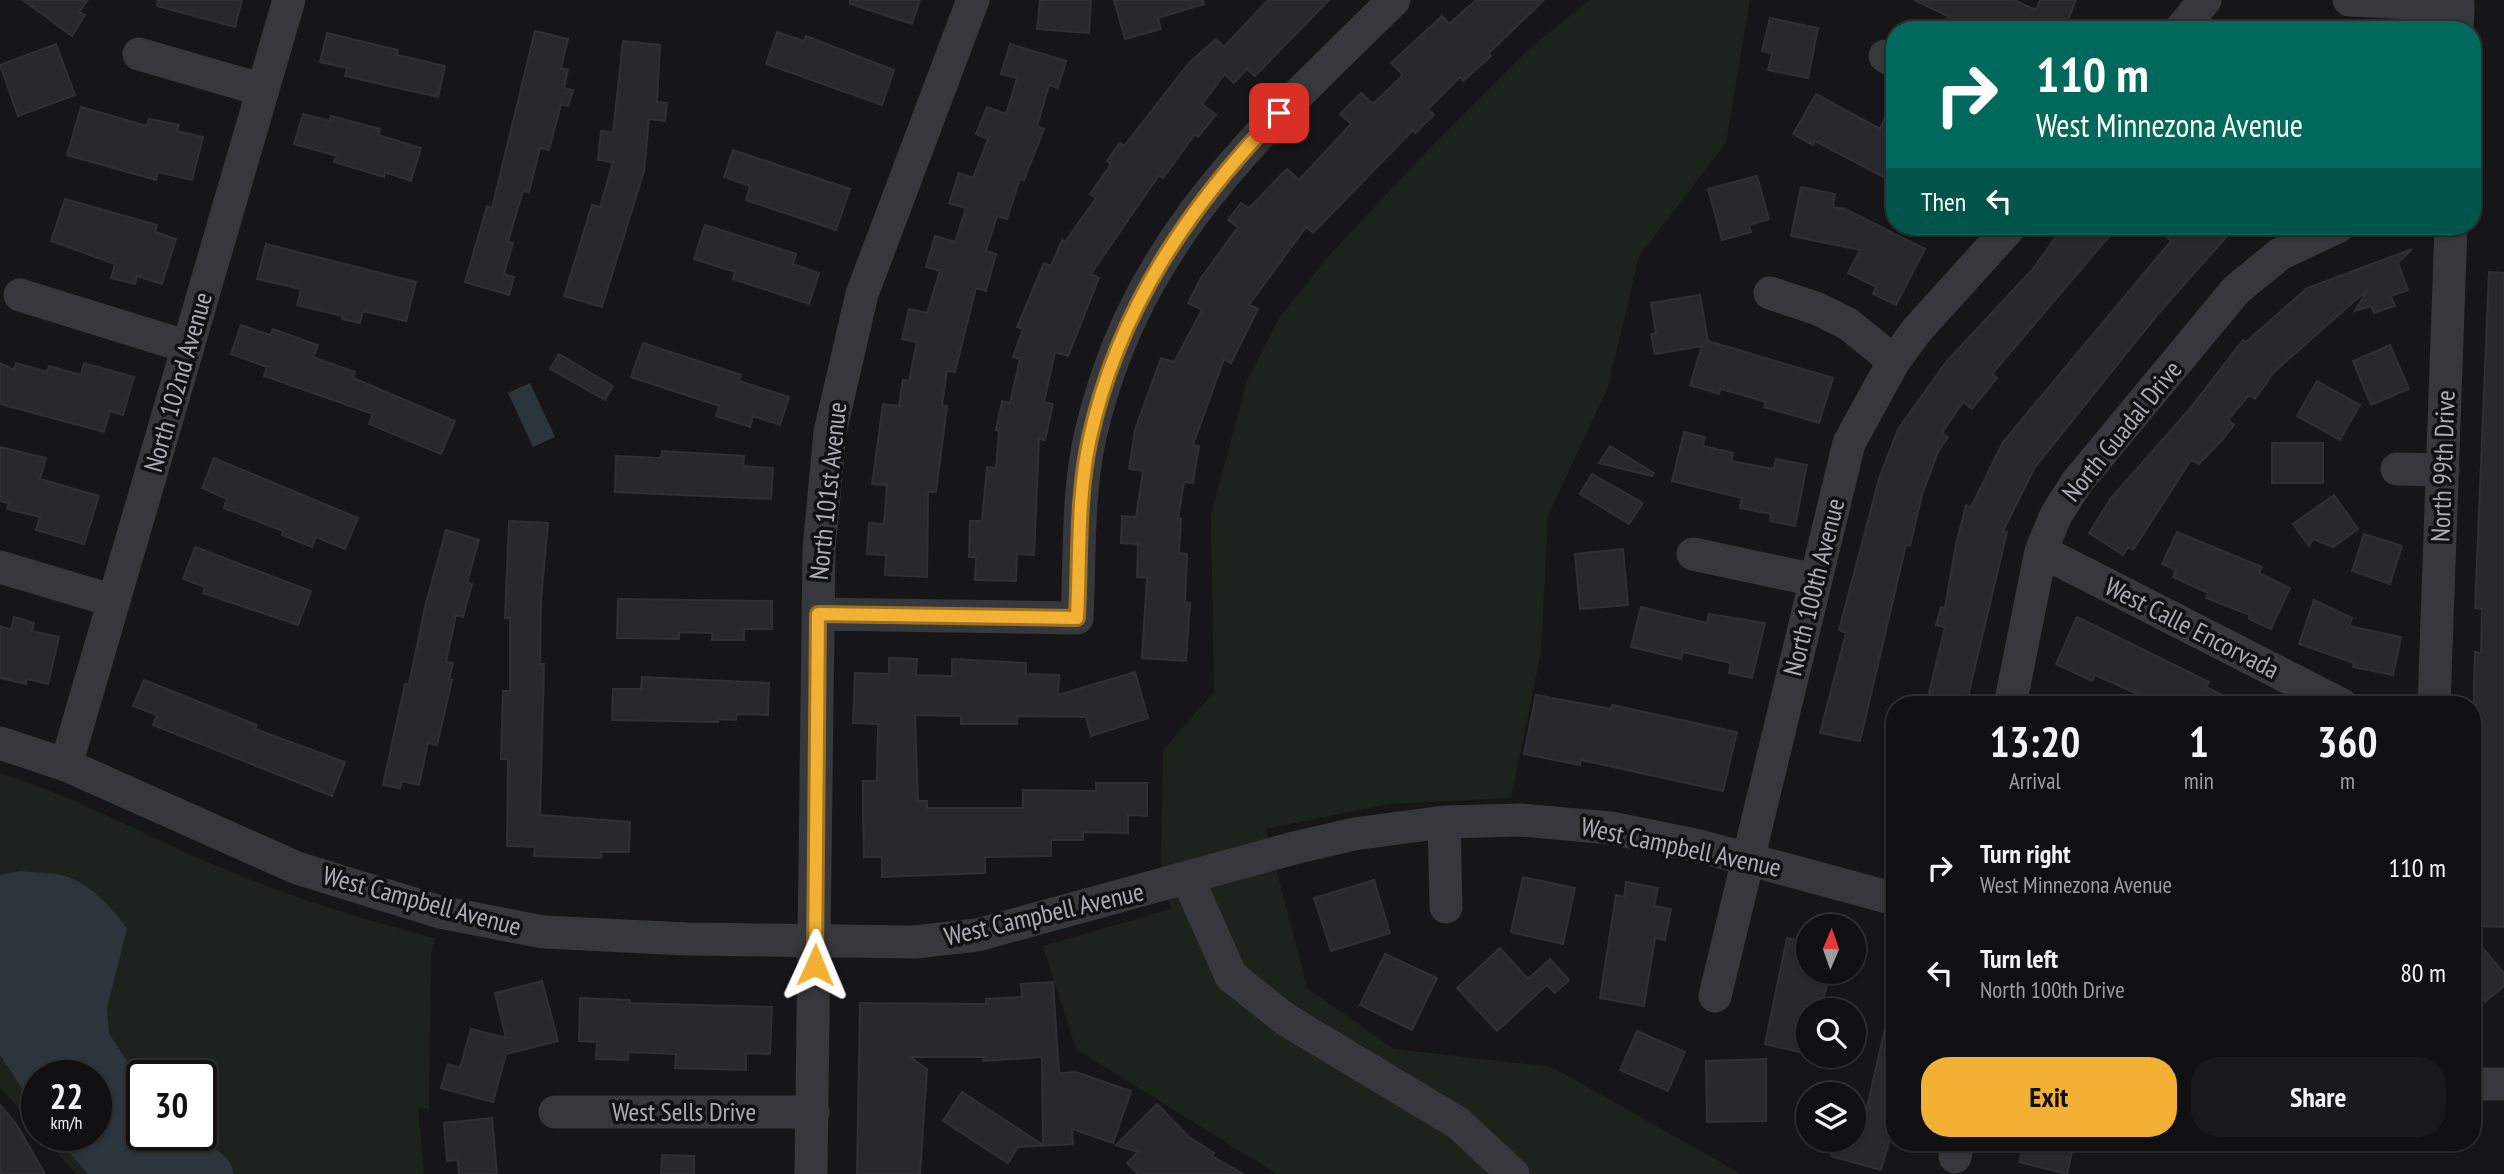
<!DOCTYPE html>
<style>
body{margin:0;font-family:"PT Sans Narrow",sans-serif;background:#19191b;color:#f1f3f6;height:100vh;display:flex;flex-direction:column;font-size:26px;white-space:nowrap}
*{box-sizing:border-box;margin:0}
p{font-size:23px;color:#9c9d9f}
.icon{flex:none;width:38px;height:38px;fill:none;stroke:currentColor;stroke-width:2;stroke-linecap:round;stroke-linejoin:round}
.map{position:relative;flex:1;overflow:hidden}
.panel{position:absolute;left:1886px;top:696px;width:595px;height:455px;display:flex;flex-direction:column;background:#101012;border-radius:28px;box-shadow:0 2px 5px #0004,0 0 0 2px #303032}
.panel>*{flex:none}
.hud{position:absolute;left:1886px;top:21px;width:595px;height:214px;border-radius:28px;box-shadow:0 2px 5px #0004,0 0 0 2px #303032;background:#00695c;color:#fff;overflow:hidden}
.needle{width:46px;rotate:2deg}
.controls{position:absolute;left:1796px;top:914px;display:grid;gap:14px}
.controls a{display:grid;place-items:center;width:70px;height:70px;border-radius:50%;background:#101012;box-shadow:0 2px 5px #0004,0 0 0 2px #303032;font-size:35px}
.speed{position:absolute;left:21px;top:1060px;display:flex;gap:14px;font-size:35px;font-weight:700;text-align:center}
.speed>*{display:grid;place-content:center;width:91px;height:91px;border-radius:50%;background:#101012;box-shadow:0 2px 5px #0004,0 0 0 2px #303032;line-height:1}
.speed small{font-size:18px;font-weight:400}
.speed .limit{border:4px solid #111;border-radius:10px;background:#fff;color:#111}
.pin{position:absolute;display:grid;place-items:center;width:60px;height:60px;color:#fff;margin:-30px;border-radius:14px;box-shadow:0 4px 10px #0006}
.me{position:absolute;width:77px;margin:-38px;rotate:1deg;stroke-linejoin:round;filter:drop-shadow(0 0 5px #0008)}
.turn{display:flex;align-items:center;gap:24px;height:147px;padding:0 35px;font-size:32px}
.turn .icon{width:91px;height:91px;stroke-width:2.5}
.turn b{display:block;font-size:49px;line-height:60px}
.then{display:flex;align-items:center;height:66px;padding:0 35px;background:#0003;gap:14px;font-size:26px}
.eta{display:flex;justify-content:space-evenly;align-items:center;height:119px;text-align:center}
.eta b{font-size:42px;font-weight:700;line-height:49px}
.button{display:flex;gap:14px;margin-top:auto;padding:14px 35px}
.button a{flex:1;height:80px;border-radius:28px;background:#f2b134;color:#111;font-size:28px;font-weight:700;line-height:80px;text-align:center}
.button a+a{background:#19191b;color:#f1f3f6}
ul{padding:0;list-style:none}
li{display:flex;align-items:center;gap:21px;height:105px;padding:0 35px}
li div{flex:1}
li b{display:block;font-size:26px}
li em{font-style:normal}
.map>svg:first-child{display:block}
.green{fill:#1c231d;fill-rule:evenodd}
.water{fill:#2c353c}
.building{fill:#29292c;stroke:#303034;stroke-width:2}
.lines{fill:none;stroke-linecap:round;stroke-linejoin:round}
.minor{stroke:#37383d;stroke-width:33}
.route-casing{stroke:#9d7322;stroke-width:18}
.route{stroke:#f2b134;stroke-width:12}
.labels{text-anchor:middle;stroke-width:7;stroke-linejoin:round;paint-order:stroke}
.street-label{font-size:26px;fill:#a8adb8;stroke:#111113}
</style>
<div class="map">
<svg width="2504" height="1174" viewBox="0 0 2504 1174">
<rect width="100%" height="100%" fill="#161618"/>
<path class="green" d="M 1589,0 L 1750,0 L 1726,143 L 1639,256 L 1608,387 L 1548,516 L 1541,652 L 1511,798 L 1389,804 L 1266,829 L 1307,988 L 1394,1049 L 1552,1067 L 1741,1174 L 1277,1174 L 1076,1049 L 1043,946 L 1171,909 L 1161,861 L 1163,750 L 1214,692 L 1211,515 L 1247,381 L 1279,318 L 1328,257 L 1427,151 L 1528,50 Z
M 0,773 C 65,793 125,825 187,853 C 267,889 349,917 435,938 L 431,954 L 429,1109 L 418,1108 L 424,1174 L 76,1174 L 42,1136 L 96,1136 L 96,1076 L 37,1076 L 37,1130 L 0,1087 ZM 142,1076 L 201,1076 L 201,1136 L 142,1136 Z"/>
<path class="water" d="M 530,383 L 555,437 L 533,447 L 508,393 Z
M 21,871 C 35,873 51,872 65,876 C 90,884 113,908 127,929 L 107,1008 L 109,1034 L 142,1083 L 142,1136 C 171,1136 227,1138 234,1174 L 88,1174 L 55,1136 L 96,1136 L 96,1076 L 37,1076 L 37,1111 L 0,1055 L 0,875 Z"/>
<path class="building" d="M 23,0 L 88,0 L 79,12 L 85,15 L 72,36 Z
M 158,0 L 242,0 L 235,27 L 157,6 Z
M 850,0 L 920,0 L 912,24 L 850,4 Z
M 1040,0 L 1091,0 L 1089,33 L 1037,29 Z
M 1114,0 L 1203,0 L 1204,4 L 1158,18 L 1161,29 L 1125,39 Z
M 1268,0 L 1329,0 L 1255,76 L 1247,69 L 1234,83 L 1225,74 L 1202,104 L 1216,115 L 1198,137 L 1195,134 L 1163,178 L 1159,175 L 1091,274 L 1099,278 L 1068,356 L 1055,352 L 1044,402 L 1053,404 L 1045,440 L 1039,439 L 1034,555 L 1017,554 L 1016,581 L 975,580 L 976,557 L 969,557 L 970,521 L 982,521 L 987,467 L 996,468 L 999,431 L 996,430 L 1002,401 L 1010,403 L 1020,359 L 1013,357 L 1023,329 L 1017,327 L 1044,263 L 1051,266 L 1062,240 L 1065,242 L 1096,198 L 1090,194 L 1111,164 L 1107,161 L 1120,143 L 1124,146 L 1189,63 L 1216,39 L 1224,47 Z
M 1476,0 L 1544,0 L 1489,53 L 1491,56 L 1463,81 L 1460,77 L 1428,109 L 1434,115 L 1415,133 L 1413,130 L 1313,233 L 1306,227 L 1249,305 L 1258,309 L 1231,363 L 1224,359 L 1193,445 L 1199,446 L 1193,483 L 1184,482 L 1178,519 L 1181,519 L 1179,553 L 1187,554 L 1185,602 L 1190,603 L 1186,661 L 1142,658 L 1147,578 L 1137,577 L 1138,544 L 1121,543 L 1122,516 L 1136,517 L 1143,471 L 1129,469 L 1135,430 L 1161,358 L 1174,362 L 1202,310 L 1188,303 L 1201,278 L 1238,227 L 1228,220 L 1241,203 L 1249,208 L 1287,169 L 1299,180 L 1351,124 L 1340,114 L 1361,93 L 1373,104 L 1403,75 L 1391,63 L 1442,16 L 1449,24 Z
M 1914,0 L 2014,0 L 2036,10 L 2040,0 L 2076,0 L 2064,30 L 1942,30 L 1948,16 Z
M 1770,18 L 1818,28 L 1808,78 L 1768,70 L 1772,53 L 1762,51 Z
M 535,31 L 568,39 L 561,68 L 568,70 L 564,88 L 573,90 L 568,106 L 561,104 L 549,150 L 540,148 L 529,192 L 523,191 L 508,241 L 513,243 L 504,274 L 514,277 L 509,295 L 465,282 L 487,206 L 492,208 Z
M 777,32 L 804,41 L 806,36 L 894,70 L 882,105 L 766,64 Z
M 327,33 L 398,50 L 397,55 L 445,66 L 438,97 L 345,76 L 347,68 L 320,62 Z
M 623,41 L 660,45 L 657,102 L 667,103 L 665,121 L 649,119 L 644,171 L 602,307 L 564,296 L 592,205 L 600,207 L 613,162 L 598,160 L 601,131 L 613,132 Z
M 56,44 L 75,95 L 18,116 L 0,65 Z
M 1010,44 L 1066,61 L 1058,88 L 1049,85 L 1037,126 L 1044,129 L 1024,180 L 1020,179 L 1007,219 L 997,216 L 986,251 L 996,254 L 986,291 L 976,288 L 955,372 L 947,371 L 942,405 L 947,406 L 936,492 L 928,492 L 927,577 L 885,575 L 886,555 L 867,554 L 869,523 L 884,524 L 887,485 L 872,484 L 883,404 L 899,406 L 903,380 L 909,381 L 917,342 L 902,339 L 909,309 L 927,313 L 940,271 L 926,267 L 935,236 L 955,242 L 966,208 L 949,203 L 959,173 L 973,178 L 988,139 L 976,134 L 987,107 L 1006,114 L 1017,78 L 1001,74 Z
M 1816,94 L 1880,129 L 1895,94 L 1895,183 L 1815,141 L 1813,145 L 1793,134 Z
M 81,107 L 147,126 L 149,119 L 179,125 L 177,131 L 203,137 L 192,180 L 158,172 L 156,180 L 67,155 Z
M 303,114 L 330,121 L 331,116 L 380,129 L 378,135 L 421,148 L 411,181 L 385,172 L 384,177 L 334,162 L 337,156 L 294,144 Z
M 733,150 L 850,189 L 836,230 L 746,200 L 750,186 L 724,177 Z
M 1757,176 L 1769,219 L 1749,225 L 1751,232 L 1722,240 L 1708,189 Z
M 1801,187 L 1835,194 L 1833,207 L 1845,209 L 1925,249 L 1896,305 L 1873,294 L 1876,287 L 1848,273 L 1860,250 L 1791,236 Z
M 65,199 L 157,225 L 155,232 L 176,239 L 162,284 L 137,276 L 135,284 L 111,278 L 115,264 L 51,241 Z
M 705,225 L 796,254 L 793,264 L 819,273 L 809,304 L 733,279 L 735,272 L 694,259 Z
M 2075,226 L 2118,226 L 1992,374 L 1997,378 L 1972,409 L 1963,402 L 1942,433 L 1948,437 L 1938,452 L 1922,495 L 1910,546 L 1906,545 L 1860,741 L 1820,733 L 1846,633 L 1839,630 L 1879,479 L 1898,429 L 1947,361 L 2032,270 L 2059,233 L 2066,237 Z
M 2154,226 L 2236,226 L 2158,314 L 2035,467 L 2003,531 L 2007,532 L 1966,705 L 1926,705 L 1945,627 L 1936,625 L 1941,607 L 1945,608 L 1956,544 L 1966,505 L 1971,507 L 2003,442 L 2171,241 Z
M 266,244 L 416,282 L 406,321 L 363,311 L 360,323 L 342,319 L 343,316 L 297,305 L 301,289 L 257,279 Z
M 2412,249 L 2398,263 L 2408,290 L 2391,296 L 2395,306 L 2374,313 L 2371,306 L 2355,311 L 2367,290 L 2275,371 L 2255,399 L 2249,395 L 2228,420 L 2234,425 L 2222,440 L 2199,464 L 2191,460 L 2133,550 L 2128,547 L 2123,555 L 2089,533 L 2111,498 L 2188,411 L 2243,340 L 2246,342 L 2307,288 Z
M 2489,272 L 2504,273 L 2504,927 L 2473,926 L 2474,687 L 2475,652 L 2481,653 L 2482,609 L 2475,608 Z
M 1700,295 L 1708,341 L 1833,378 L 1819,423 L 1764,407 L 1766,402 L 1721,389 L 1719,394 L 1690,385 L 1702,346 L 1655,354 L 1651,334 L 1656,333 L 1651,303 Z
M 241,325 L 270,335 L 273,329 L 318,345 L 313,357 L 355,372 L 353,378 L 455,421 L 441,454 L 369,424 L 373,414 L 264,376 L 267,367 L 231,354 Z
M 643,343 L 741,375 L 739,381 L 789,397 L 780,425 L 753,416 L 750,427 L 716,416 L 719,406 L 631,377 Z
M 2390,345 L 2409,389 L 2371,405 L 2353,361 Z
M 559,354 L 613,386 L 605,400 L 550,369 Z
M 0,363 L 14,370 L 16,363 L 47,372 L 49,366 L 81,375 L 84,363 L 134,377 L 123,415 L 110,411 L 104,432 L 0,404 Z
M 2317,381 L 2360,405 L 2340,440 L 2297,416 Z
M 1684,432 L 1705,437 L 1703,446 L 1733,453 L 1731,461 L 1774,469 L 1776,459 L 1807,465 L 1795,526 L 1770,521 L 1771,514 L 1740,508 L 1742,498 L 1672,481 Z
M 2272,443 L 2323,443 L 2323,483 L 2272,483 Z
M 1610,446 L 1654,473 L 1652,476 L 1599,463 Z
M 0,447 L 46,458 L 40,479 L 99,496 L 84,544 L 36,530 L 40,517 L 7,509 L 9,503 L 0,501 Z
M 662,451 L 744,456 L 743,466 L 773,468 L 771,499 L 615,492 L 616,456 L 661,458 Z
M 214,458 L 358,518 L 345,549 L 316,537 L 312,547 L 282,535 L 283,531 L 224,508 L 227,499 L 202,488 Z
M 1592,474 L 1643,503 L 1629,524 L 1580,494 Z
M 2334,495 L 2358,529 L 2333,547 L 2313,539 L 2309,546 L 2293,524 Z
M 509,521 L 548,523 L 541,600 L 540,664 L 544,664 L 540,815 L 630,822 L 629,852 L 601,852 L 601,858 L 534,856 L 535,847 L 507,846 L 508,759 L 501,759 L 503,691 L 510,691 L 510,618 L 505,618 Z
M 446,530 L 479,540 L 467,583 L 472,584 L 463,617 L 456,615 L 446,662 L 453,663 L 449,680 L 452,680 L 437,745 L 428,743 L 419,785 L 402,781 L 400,788 L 383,785 L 405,684 L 409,684 L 425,607 Z
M 2177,532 L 2262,567 L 2259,573 L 2290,588 L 2271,629 L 2249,619 L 2250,615 L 2206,598 L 2208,593 L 2173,577 L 2176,570 L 2162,564 Z
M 2364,534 L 2402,546 L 2390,584 L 2352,571 Z
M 195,547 L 311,591 L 298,625 L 203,593 L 205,587 L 183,579 Z
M 1623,549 L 1628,605 L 1580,609 L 1575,554 Z
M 618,599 L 772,601 L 772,629 L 744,629 L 744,640 L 712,640 L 712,633 L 679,632 L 679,639 L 617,638 Z
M 2314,600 L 2352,618 L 2349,626 L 2401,637 L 2393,675 L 2353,667 L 2354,663 L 2299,644 Z
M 1641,607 L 1707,623 L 1709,614 L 1765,623 L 1752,678 L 1729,673 L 1731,663 L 1683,652 L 1681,659 L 1631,647 Z
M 14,617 L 34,623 L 32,631 L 59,637 L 48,684 L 27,679 L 26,684 L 0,678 L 0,626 L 11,630 Z
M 2077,617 L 2209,682 L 2206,687 L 2243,705 L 2162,705 L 2095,675 L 2092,681 L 2056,664 Z
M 889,658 L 917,659 L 916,675 L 952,676 L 952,659 L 1026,663 L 1026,674 L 1059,675 L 1058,695 L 1135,672 L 1148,718 L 1091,736 L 1086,717 L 1017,716 L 1017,724 L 961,724 L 961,716 L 915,715 L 918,801 L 927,801 L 927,808 L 1023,808 L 1023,790 L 1096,791 L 1096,783 L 1147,783 L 1147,816 L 1128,815 L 1128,833 L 1083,832 L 1083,840 L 1051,840 L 1051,856 L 985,857 L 985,873 L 882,877 L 882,857 L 864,857 L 863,811 L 863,781 L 877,781 L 878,724 L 853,723 L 855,673 L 889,674 Z
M 642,677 L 769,683 L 768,715 L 737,714 L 736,720 L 718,719 L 718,722 L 612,720 L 613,689 L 641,689 Z
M 144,680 L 257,725 L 255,729 L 345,762 L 332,796 L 153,725 L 157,715 L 133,706 Z
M 1536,695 L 1611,709 L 1612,705 L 1737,732 L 1723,791 L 1581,760 L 1580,765 L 1524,754 Z
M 1523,877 L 1575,888 L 1563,944 L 1511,932 Z
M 1374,880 L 1390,933 L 1331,951 L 1314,898 Z
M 1626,882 L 1658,888 L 1654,906 L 1671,909 L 1665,940 L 1655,938 L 1644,1006 L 1600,998 L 1616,895 L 1624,897 Z
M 2473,937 L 2504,973 L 2504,986 L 2485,1002 L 2473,988 Z
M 1787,938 L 1808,943 L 1808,971 L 1831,971 L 1820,1010 L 1808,1010 L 1808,1054 L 1765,1044 Z
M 1500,948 L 1528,979 L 1550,959 L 1569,980 L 1555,993 L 1547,985 L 1497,1031 L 1457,988 Z
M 1385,954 L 1437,978 L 1412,1030 L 1360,1005 Z
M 542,981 L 558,1041 L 506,1054 L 493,1102 L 441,1088 L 448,1064 L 460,1068 L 471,1029 L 506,1038 L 495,993 Z
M 1053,982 L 1059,1073 L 1076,1072 L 1131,1091 L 1113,1143 L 1072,1129 L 1073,1144 L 1018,1147 L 1008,1163 L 943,1121 L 962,1092 L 1043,1145 L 1042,1057 L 983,1061 L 985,1057 L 910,1057 L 927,1069 L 920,1174 L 857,1174 L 860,1003 L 986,1004 L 986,999 L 1022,997 L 1021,984 Z
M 580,998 L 630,1000 L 630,1003 L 772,1007 L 770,1054 L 746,1053 L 746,1070 L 675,1068 L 676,1054 L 628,1052 L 628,1060 L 596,1059 L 597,1042 L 579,1041 Z
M 1888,1015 L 1895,1016 L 1895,1121 L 1881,1170 L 1831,1156 L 1836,1139 L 1853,1139 L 1853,1108 L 1866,1112 Z
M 1637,1031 L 1685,1052 L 1668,1091 L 1620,1070 Z
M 1766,1059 L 1766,1121 L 1707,1122 L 1706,1061 Z
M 1157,1104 L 1189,1137 L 1214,1153 L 1212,1156 L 1243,1174 L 1138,1174 L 1127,1163 L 1138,1152 L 1116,1145 Z
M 0,1105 L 17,1125 L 45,1174 L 0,1174 Z
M 492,1118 L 497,1174 L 459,1174 L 458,1160 L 447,1161 L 444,1123 Z
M 2024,1143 L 2074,1143 L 2067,1174 L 2019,1162 Z
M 662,1155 L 694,1156 L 694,1174 L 661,1174 Z"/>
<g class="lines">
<path class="minor" d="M 2349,0 L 2458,5 L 2457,30
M 2180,30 L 2205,0
M 139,54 L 263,90
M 1885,56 L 1895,62
M 1770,293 L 1818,309 L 1848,324 L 1894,361
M 20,295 L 188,347
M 2397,469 L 2443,470
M 2041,551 L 2342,705
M 1693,554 L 1815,580
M 0,567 L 114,601
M 818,614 L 1077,618 C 1080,558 1077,495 1090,437 C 1135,240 1257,135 1394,0
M 2010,705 L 2041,551 L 2056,515 L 2077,482 L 2236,290 L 2280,254 L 2339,226
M 2434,705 L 2451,226
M 0,743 L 66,765 L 297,868 L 440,912 L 543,932 L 687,939 L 915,942 L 977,935 L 1294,848 L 1354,834 L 1444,822 L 1521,820 L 1611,828 L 1699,846 L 1895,899
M 66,765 L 289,0
M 1444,822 L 1446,907
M 1188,879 L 1231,976 L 1285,1019 L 1458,1123 L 1513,1174
M 1715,996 L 1849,443 L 1894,361 L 1917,330 L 2011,226
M 2473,1084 L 2504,1084
M 555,1112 L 813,1112
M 1955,1157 L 1958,1143
M 811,1174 L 819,549 L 830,432 L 862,294 L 973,0"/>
</g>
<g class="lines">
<g class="route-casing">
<path id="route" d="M 815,965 L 818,614 L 1077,618 C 1080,559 1077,496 1090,438 C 1118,310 1189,206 1279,113"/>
</g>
<use href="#route" class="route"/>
</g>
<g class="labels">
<g class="street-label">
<text transform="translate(178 382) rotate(-74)" y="9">North 102nd Avenue</text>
<text transform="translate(2122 431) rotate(-51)" y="9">North Guadal Drive</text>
<text transform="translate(2443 466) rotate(-88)" y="9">North 99th Drive</text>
<text transform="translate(828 491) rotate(-84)" y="9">North 101st Avenue</text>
<text transform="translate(1814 587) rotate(-76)" y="9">North 100th Avenue</text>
<text transform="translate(2192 628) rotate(27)" y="9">West Calle Encorvada</text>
<text transform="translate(1681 847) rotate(12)" y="9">West Campbell Avenue</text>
<text transform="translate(422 901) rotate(15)" y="9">West Campbell Avenue</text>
<text transform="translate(1044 914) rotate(-13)" y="9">West Campbell Avenue</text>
<text x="684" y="1121">West Sells Drive</text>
</g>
</g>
</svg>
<div class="controls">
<a><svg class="needle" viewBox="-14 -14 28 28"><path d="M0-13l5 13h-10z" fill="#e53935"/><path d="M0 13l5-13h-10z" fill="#9c9d9f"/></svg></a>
<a><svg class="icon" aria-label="search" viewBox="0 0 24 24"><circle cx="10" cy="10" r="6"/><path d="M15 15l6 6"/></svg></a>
<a><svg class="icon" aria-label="layers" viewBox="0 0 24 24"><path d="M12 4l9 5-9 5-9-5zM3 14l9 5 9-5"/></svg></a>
</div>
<div class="speed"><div>22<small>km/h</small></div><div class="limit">30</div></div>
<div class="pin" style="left:1279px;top:113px;background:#d93025"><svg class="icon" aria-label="arrive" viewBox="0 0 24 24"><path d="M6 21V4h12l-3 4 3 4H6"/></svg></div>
<svg class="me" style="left:815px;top:965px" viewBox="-20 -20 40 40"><path d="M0-17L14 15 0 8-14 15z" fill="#f2b134" stroke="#fff" stroke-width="4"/></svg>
<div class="hud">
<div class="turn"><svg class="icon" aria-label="right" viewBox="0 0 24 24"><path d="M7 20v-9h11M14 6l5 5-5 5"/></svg><div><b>110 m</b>West Minnezona Avenue</div></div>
<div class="then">Then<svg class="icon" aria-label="left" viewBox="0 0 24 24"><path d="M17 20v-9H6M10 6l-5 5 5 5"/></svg></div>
</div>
<section class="panel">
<div class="eta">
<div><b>13:20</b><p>Arrival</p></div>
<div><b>1</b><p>min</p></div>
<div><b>360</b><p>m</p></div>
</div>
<ul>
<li><svg class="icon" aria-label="right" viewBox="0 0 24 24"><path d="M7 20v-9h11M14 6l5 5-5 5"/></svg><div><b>Turn right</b><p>West Minnezona Avenue</p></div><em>110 m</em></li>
<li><svg class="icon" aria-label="left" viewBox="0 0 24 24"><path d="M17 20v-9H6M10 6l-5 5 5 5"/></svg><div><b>Turn left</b><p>North 100th Drive</p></div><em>80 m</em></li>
</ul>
<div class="button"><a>Exit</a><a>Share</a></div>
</section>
</div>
